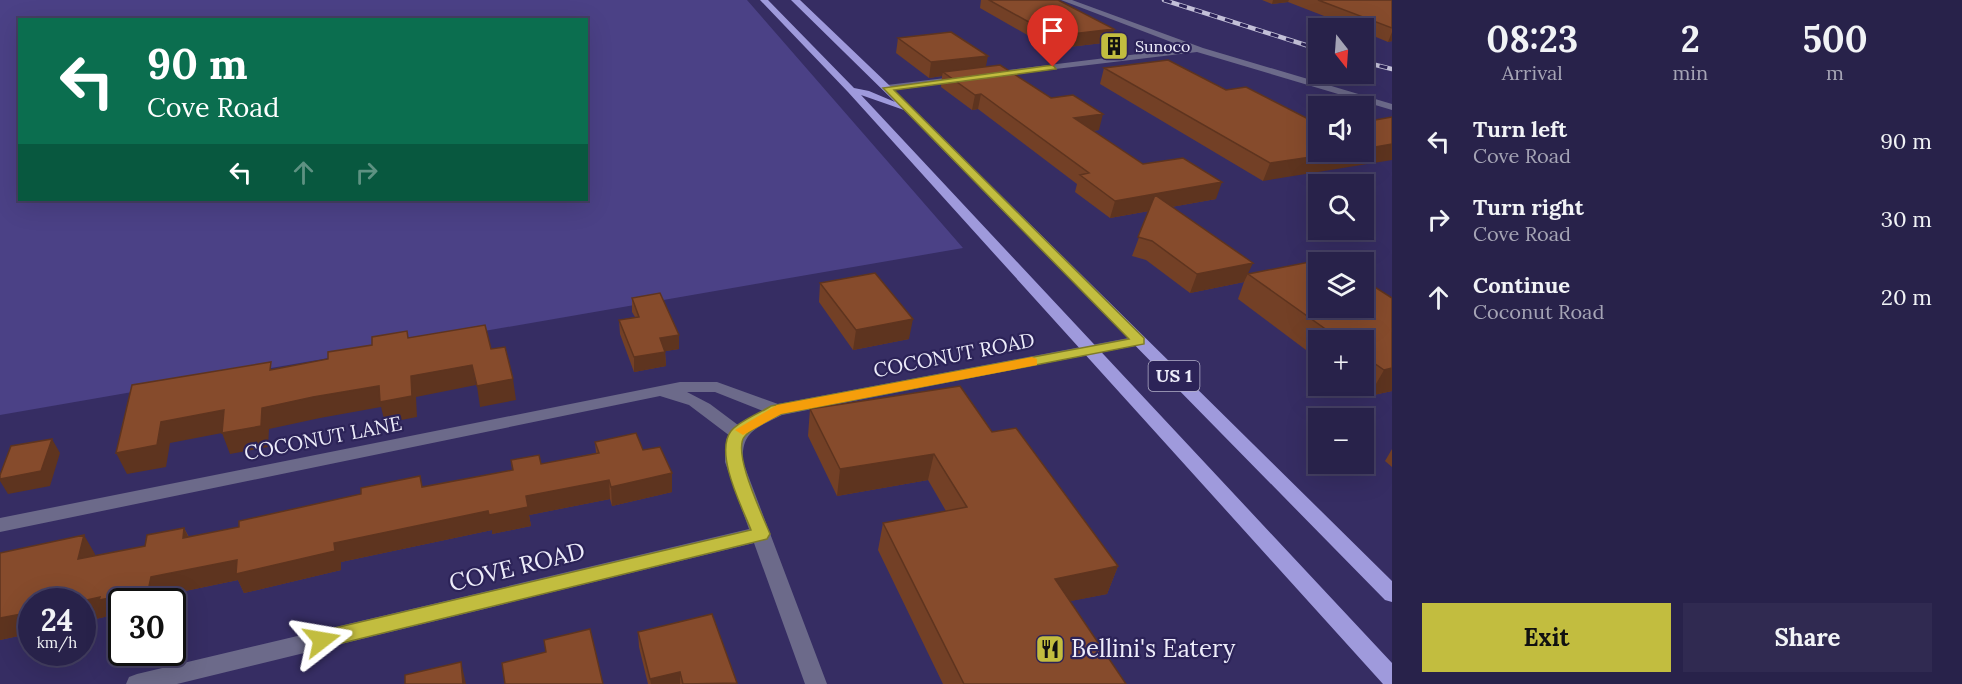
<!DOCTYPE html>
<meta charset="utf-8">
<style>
body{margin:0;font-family:Lora,serif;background:#302a51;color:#f1f3f6;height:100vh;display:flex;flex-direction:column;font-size:22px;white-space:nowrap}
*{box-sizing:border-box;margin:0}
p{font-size:20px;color:#a5a4b5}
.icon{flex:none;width:33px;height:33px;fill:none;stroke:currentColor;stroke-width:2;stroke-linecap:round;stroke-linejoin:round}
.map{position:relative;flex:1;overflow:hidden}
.sheet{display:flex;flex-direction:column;background:#28224a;width:570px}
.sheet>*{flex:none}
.top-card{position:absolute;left:18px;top:18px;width:570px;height:183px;border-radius:0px;box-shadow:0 6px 24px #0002,0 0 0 2px #443f62;background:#0b6e4f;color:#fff;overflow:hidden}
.needle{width:39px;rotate:163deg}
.controls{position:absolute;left:1308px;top:18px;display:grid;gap:12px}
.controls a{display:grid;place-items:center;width:66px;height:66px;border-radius:0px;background:#28224a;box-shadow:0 6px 24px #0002,0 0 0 2px #443f62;font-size:30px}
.speed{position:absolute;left:18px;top:588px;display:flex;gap:12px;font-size:30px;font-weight:700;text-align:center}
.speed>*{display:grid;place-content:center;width:78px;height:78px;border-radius:50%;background:#28224a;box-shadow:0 6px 24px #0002,0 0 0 2px #443f62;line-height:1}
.speed small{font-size:15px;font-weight:400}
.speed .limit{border:3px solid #111;border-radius:9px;background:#fff;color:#111}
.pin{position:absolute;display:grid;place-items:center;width:51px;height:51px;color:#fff;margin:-62px -26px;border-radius:50% 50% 50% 0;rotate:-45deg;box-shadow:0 0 6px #0007}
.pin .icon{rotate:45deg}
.me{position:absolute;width:66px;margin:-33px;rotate:76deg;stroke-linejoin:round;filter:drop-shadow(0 0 4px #0008)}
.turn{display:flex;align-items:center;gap:21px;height:126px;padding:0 30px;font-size:27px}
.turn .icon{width:78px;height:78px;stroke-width:2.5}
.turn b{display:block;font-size:42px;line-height:51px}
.lanes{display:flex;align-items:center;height:57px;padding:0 30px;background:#0003;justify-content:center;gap:30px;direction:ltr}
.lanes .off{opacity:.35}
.eta{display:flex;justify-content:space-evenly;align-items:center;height:102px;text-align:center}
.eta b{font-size:36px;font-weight:800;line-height:42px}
.button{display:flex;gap:12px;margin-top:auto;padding:12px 30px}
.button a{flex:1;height:69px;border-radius:0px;background:#c2bd3f;color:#111;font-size:24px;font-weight:800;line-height:69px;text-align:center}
.button a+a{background:#302a51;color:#f1f3f6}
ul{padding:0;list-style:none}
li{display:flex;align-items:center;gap:18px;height:78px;padding:0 30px}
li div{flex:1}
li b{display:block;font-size:22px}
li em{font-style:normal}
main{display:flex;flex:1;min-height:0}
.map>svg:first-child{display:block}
.green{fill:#4b4186;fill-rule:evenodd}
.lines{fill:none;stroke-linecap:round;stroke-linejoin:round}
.minor{fill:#6c6a8a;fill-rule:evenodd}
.major{fill:#9f9adc;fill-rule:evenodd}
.rail-casing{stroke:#c3c0d8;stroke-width:4.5}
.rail{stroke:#2c2358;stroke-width:3;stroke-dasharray:8;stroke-linecap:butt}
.wall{fill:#734026}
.shaded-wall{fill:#5e341f}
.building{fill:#864b2c;stroke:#5e341f;stroke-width:1.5}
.route{fill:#c2bd3f;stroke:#7e7b29;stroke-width:1.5}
.slow{fill:#f59e0b}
.labels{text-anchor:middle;stroke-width:4.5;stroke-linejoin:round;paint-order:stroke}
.far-poi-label{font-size:16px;fill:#edecfa;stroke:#2c2358;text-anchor:start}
.shield{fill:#2c2358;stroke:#b3b0c9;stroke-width:1.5}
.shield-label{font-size:18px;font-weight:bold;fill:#edecfa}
.street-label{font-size:20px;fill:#edecfa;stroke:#2c2358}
.near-street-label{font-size:24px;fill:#edecfa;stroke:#2c2358}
.near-poi-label{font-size:24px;fill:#edecfa;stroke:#2c2358;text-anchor:start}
</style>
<main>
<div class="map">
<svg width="1392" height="684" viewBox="0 0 1392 684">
<rect width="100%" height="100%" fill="#362d63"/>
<path class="green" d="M 0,0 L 747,0 L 963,248 L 0,415 ZM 20,20 L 586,20 L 586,200 L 20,200 Z"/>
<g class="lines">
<path class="minor" d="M 1061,0 L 1072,0 L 1203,48 L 1392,104 L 1392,110 L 1197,52 L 989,77 L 989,73 L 992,72 L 1187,48 Z
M 962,76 L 965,77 L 965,81 L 887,91 L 882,88 L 887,85 Z
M 1139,336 L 1146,341 L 1144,344 L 782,415 C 757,428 741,431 743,462 L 827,684 L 805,684 L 754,543 L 177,684 L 126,684 L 129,677 L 137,674 L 749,529 L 725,462 L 725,451 L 730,436 L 689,405 L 660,396 L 0,532 L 0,518 L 680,382 L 717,382 L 778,404 ZM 687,392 L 715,392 L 763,411 L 738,425 L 710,404 Z"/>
<path class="major" d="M 760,0 L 768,0 L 854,88 L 869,91 L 895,102 L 791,0 L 800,0 L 890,86 L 1392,581 L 1392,602 L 1385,600 L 904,110 L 861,95 L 1392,663 L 1392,684 L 1383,684 L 848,92 Z"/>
<g class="rail-casing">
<path id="rail" d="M 1164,0 L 1318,49
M 1364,62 L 1392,69"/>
</g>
<use href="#rail" class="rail"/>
</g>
<path class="wall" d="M 981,0 L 1058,0 L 1114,29 L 1111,42 L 1052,49 L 980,8 Z
M 1262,0 L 1392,0 L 1392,41 L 1388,42 L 1364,32 L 1364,28 L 1355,28 L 1288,2 L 1272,4 Z
M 898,38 L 985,67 L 1099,130 L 1092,131 L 1143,164 L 1216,199 L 1171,207 L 1248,274 L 1364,308 L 1392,391 L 1369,396 L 1354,386 L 1364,386 L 1364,340 L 1318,340 L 1318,359 L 1238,299 L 1244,282 L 1190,293 L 1146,260 L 1132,256 L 1149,211 L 1110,218 L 1075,192 L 1077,184 L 978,109 L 972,110 L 941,87 L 942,76 L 929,78 L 896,53 Z
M 1104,68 L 1226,90 L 1318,124 L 1263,181 L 1100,84 Z
M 820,283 L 909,339 L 853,350 L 819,302 Z
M 632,298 L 679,335 L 679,349 L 665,351 L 666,366 L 634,372 L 620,334 L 619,320 L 635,317 L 632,312 Z
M 810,409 L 992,432 L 1118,566 L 1107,594 L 1070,601 L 1126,684 L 943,684 L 878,550 L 883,523 L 946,511 L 928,480 L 837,496 L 808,436 Z
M 595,442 L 643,450 L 672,473 L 672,492 L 612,506 L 610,499 L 529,515 L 531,526 L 492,534 L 492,530 L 341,562 L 341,570 L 244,593 L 238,580 L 161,596 L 110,619 L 109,616 L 82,622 L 82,602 L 32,633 L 0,640 L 0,553 L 95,554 L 94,556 L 145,546 L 184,528 L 189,537 L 239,527 L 423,487 L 512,470 L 511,460 L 541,464 L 596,453 Z
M 1392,449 L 1392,467 L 1385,461 Z
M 638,632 L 737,684 L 648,684 L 639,647 Z"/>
<path class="shaded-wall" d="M 1273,0 L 1289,0 L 1288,2 L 1272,4 Z
M 1114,29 L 1111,42 L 1052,49 L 1054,36 Z
M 1392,32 L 1392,41 L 1388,42 Z
M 988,56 L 985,71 L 943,72 L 942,76 L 929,78 L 931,62 Z
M 981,94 L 978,109 L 972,110 L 975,95 Z
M 1103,114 L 1099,130 L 1070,134 L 1074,118 Z
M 1392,144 L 1392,160 L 1263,181 L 1270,163 L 1345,152 L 1364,152 L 1364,149 Z
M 1222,182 L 1216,199 L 1110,218 L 1115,201 Z
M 1253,263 L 1244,282 L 1190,293 L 1197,274 Z
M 913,319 L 909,339 L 853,350 L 856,330 Z
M 679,335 L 679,349 L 660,352 L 660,338 Z
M 665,352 L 666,366 L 634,372 L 634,357 Z
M 472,365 L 476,385 L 416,397 L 417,417 L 385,423 L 381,407 L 320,418 L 269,429 L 268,447 L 230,454 L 222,433 L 170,443 L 166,467 L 127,474 L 116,453 L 161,422 L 224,410 L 262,408 L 411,376 Z
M 1392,368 L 1392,391 L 1369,396 L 1384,370 Z
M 513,379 L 516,400 L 480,407 L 477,386 Z
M 52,439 L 60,453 L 50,486 L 8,494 L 0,481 L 0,479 Z
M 934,454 L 928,480 L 837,496 L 840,469 Z
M 672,473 L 672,492 L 612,506 L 611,487 Z
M 609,480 L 610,499 L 529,515 L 531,526 L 492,534 L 492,530 L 341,562 L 341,570 L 244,593 L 238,580 L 161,596 L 160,602 L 122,602 L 122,617 L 110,619 L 109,616 L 82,622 L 82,602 L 78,602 L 151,577 L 237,560 L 334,543 L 526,496 Z
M 184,528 L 193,547 L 183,538 Z
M 84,535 L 95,554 L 89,578 L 78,559 Z
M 1118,566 L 1107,594 L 1046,606 L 1055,579 Z
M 32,612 L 32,633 L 0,640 L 0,618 Z
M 461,662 L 466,684 L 463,684 Z
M 680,672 L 680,684 L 651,684 L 650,679 Z"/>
<path class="building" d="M 989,0 L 1058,0 L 1114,29 L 1054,36 Z
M 1318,0 L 1392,0 L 1392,28 Z
M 951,32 L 988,56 L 931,62 L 898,38 Z
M 1168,60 L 1226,90 L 1246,87 L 1318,124 L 1318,152 L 1345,152 L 1270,163 L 1104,68 Z
M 1000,65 L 1051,98 L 1073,95 L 1103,114 L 1074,118 L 1143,164 L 1183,158 L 1222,182 L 1115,201 L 1080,175 L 1089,173 L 981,94 L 975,95 L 943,72 Z
M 1392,117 L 1392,144 L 1364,149 L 1364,122 Z
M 1155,195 L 1253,263 L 1197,274 L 1152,241 L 1138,237 Z
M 1330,258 L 1337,262 L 1318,262 L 1318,308 L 1364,308 L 1364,280 L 1392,298 L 1392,368 L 1384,370 L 1364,356 L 1364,340 L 1341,340 L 1248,274 Z
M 875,273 L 913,319 L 856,330 L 820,283 Z
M 660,293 L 679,335 L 660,338 L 665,352 L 634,357 L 619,320 L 639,317 L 632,298 Z
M 485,325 L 491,349 L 505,347 L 513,379 L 477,386 L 472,365 L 411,376 L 412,396 L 380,402 L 379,386 L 313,397 L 262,408 L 261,426 L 222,433 L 224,410 L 161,422 L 157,445 L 116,453 L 132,385 L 271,362 L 270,370 L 328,359 L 328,352 L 372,345 L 372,337 L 407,331 L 408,338 Z
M 960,386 L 992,432 L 1016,428 L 1118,566 L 1055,579 L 1126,684 L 964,684 L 883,523 L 967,507 L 934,454 L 840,469 L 810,409 Z
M 636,433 L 643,450 L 660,447 L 672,473 L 611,487 L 609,480 L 526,496 L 528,507 L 489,515 L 488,511 L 334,543 L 335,551 L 236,574 L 237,560 L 151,577 L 148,591 L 99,600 L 100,597 L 78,602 L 32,602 L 32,612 L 0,618 L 0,553 L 84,535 L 78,559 L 145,546 L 147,535 L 184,528 L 183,538 L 239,527 L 239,521 L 361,494 L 361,488 L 420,476 L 422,487 L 513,470 L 511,460 L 539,455 L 541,464 L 599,453 L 595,442 Z
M 52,439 L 41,471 L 0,479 L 0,475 L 11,446 Z
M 712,614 L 737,683 L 683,684 L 680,672 L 650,679 L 638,632 Z
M 590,629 L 603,684 L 505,684 L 502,663 L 546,652 L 544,640 Z
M 461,662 L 463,684 L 405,684 L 405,675 Z"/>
<path class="route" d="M 1053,65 L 1056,69 L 894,90 L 1144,338 L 1144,344 L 781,414 C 770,420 753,427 745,436 C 731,451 763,516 770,534 L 767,539 L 322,648 L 315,645 L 313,640 L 315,634 L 322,631 L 751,530 C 742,507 714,453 731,431 C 739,421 760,413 771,406 L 1129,339 L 883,88 Z"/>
<path class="slow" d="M 1032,357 L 1037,359 L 1037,365 L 781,414 L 743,435 L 735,430 L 777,405 Z"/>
<defs>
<g id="building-square" transform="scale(1.5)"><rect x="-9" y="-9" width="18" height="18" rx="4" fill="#c2bd3f" stroke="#2c2358"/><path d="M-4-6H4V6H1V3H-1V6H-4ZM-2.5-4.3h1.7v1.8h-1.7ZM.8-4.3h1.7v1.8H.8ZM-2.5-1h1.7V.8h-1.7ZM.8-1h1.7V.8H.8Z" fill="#111"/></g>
<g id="restaurant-square" transform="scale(1.5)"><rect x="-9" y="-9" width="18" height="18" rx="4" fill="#c2bd3f" stroke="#2c2358"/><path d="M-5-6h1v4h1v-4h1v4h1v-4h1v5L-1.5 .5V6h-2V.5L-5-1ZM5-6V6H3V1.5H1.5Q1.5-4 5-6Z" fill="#111"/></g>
</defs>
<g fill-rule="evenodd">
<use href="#building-square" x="1114" y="46"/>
<use href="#restaurant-square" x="1050" y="649"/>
</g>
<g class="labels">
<g class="far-poi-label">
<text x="1135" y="52">Sunoco</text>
</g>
<rect class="shield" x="1148.5" y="361" width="51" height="30" rx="4.5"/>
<g class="shield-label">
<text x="1174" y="382">US 1</text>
</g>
<g class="street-label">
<text transform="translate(954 355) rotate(-11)" y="7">COCONUT ROAD</text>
<text transform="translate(323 438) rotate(-11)" y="7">COCONUT LANE</text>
</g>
<g class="near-street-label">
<text transform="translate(517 567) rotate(-14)" y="8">COVE ROAD</text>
</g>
<g class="near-poi-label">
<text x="1071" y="657">Bellini's Eatery</text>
</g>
</g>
</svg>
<div class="controls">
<a><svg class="needle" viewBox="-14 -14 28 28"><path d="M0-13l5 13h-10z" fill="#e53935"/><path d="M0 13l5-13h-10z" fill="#a5a4b5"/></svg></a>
<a><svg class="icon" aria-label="sound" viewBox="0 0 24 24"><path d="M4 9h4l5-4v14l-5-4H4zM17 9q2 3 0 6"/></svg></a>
<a><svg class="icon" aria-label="search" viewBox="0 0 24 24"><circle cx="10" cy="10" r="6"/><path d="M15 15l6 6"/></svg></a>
<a><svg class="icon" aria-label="layers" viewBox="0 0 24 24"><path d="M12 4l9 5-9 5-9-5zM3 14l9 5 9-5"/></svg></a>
<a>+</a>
<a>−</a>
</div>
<div class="speed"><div>24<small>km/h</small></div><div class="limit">30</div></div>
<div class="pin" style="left:1053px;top:67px;background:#d93025"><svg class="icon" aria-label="arrive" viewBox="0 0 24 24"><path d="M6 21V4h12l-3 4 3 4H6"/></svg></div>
<svg class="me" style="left:322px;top:640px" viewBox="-20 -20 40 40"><path d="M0-17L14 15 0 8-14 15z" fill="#c2bd3f" stroke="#fff" stroke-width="4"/></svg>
<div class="top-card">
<div class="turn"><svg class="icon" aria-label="left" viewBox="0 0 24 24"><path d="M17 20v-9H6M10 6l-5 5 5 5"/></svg><div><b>90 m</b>Cove Road</div></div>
<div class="lanes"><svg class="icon" aria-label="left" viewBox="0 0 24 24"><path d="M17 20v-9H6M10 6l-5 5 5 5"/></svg><svg class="icon off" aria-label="ahead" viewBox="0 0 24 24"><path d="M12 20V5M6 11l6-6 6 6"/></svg><svg class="icon off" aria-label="right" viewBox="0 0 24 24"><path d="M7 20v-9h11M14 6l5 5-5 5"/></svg></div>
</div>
</div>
<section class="sheet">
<div class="eta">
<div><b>08:23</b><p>Arrival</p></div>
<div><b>2</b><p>min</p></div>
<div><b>500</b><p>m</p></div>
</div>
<ul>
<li><svg class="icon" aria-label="left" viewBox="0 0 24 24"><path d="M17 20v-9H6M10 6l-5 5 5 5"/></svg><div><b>Turn left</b><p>Cove Road</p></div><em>90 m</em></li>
<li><svg class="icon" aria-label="right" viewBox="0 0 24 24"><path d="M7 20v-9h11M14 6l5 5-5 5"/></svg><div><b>Turn right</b><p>Cove Road</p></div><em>30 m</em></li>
<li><svg class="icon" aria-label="ahead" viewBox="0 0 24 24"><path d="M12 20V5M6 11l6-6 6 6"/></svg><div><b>Continue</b><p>Coconut Road</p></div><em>20 m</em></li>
</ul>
<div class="button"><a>Exit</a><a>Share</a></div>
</section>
</main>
